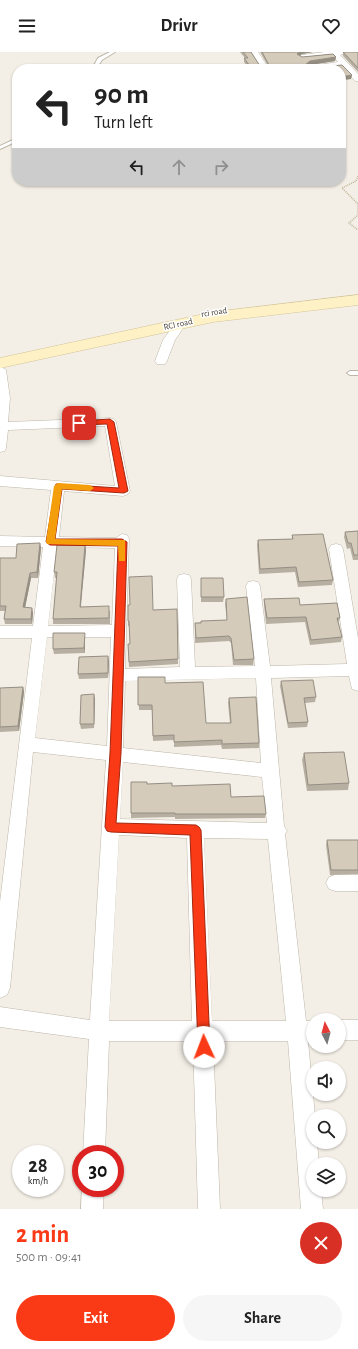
<!DOCTYPE html>
<meta charset="utf-8">
<style>
body{margin:0;font-family:"Alegreya Sans",sans-serif;background:#f6f6f6;color:#222;height:100vh;display:flex;flex-direction:column;font-size:15px;white-space:nowrap}
*{box-sizing:border-box;margin:0}
p{font-size:13px;color:#767676}
.icon{flex:none;width:22px;height:22px;fill:none;stroke:currentColor;stroke-width:2;stroke-linecap:round;stroke-linejoin:round}
.map{position:relative;height:1157px;overflow:hidden}
.details{display:flex;flex-direction:column;background:#fff;flex:1}
.details>*{flex:none}
.guide{position:absolute;left:12px;top:12px;width:334px;height:122px;border-radius:16px;box-shadow:0 1px 3px #0004;background:#fff;color:#222;overflow:hidden}
.needle{width:26px;rotate:354deg}
.controls{position:absolute;left:306px;top:961px;display:grid;gap:8px}
.controls a{display:grid;place-items:center;width:40px;height:40px;border-radius:50%;background:#fff;box-shadow:0 1px 3px #0004;font-size:20px}
.speed{position:absolute;left:12px;top:1093px;display:flex;gap:8px;font-size:20px;font-weight:700;text-align:center}
.speed>*{display:grid;place-content:center;width:52px;height:52px;border-radius:50%;background:#fff;box-shadow:0 1px 3px #0004;line-height:1}
.speed small{font-size:10px;font-weight:400}
.speed .limit{border:6px solid #d22;background:#fff;color:#111}
.pin{position:absolute;display:grid;place-items:center;width:34px;height:34px;color:#fff;margin:-17px;border-radius:8px;box-shadow:0 2px 6px #0006}
.me{position:absolute;width:44px;margin:-22px;rotate:358deg;stroke-linejoin:round;filter:drop-shadow(0 0 3px #0008)}
.turn{display:flex;align-items:center;gap:14px;height:84px;padding:0 16px;font-size:18px}
.turn .icon{width:52px;height:52px;stroke-width:2.5}
.turn b{display:block;font-size:28px;line-height:34px}
.lanes{display:flex;align-items:center;height:38px;padding:0 16px;background:#0003;justify-content:center;gap:20px;direction:ltr}
.lanes .off{opacity:.35}
.round{display:grid;place-items:center;flex:none;width:42px;height:42px;border-radius:21px;background:#f6f6f6}
.summary{display:flex;align-items:center;justify-content:space-between;height:68px;padding:0 16px}
h1{font-size:24px;font-weight:600;line-height:30px;color:#fa3a16}
.primary-button{display:flex;gap:8px;margin-top:auto;padding:8px 16px}
.primary-button a{flex:1;height:46px;border-radius:24px;background:#fa3a16;color:#fff;font-size:16px;font-weight:600;line-height:46px;text-align:center}
.primary-button a+a{background:#f6f6f6;color:#222}
header{display:flex;justify-content:space-between;align-items:center;height:52px;padding:0 16px;background:#fff;font-size:18px;font-weight:600}
.map>svg:first-child{display:block}
.lines{fill:none;stroke-linecap:round;stroke-linejoin:round}
.lane-casing{stroke:#beb7a9;stroke-width:2}
.street-casing{stroke:#beb7a9;stroke-width:1}
.secondary-casing{stroke:#d3c396;stroke-width:1}
.path{stroke:#c0b39a;stroke-width:1.5;stroke-dasharray:1 1;stroke-linecap:butt}
.lane{fill:#fff;fill-rule:evenodd}
.street{fill:#fff;fill-rule:evenodd}
.secondary{fill:#fef1c5;fill-rule:evenodd}
.wall{fill:#b7afa1}
.shaded-wall{fill:#958e83}
.building{fill:#d5cbbb;stroke:#958e83}
.route{fill:#fa3a16;stroke:#a2260e}
.slow{fill:#f59e0b}
.labels{text-anchor:middle;stroke-width:3;stroke-linejoin:round;paint-order:stroke}
.far-street-label{font-size:9px;fill:#463f35;stroke:#fff}
</style>
<header><svg class="icon" aria-label="menu" viewBox="0 0 24 24"><path d="M4 6h16M4 12h16M4 18h16"/></svg>Drivr<svg class="icon" aria-label="heart" viewBox="0 0 24 24"><path d="M12 20l-8-8c-3-5 5-10 8-4 3-6 11-1 8 4z"/></svg></header>
<div class="map">
<svg width="358" height="1157" viewBox="0 0 358 1157">
<rect width="100%" height="100%" fill="#f3efe6"/>
<g class="lines">
<g class="lane-casing">
<path id="lane" d="M 110,0 L 115,0 L 102,8 L 96,17 L 92,17 L 98,6 Z
M 17,86 L 17,89 L 0,97 L 0,94 Z
M 358,319 L 358,323 L 350,323 L 347,321 L 350,319 Z"/>
</g>
<g class="street-casing">
<path id="street" d="M 250,0 L 258,0 L 269,17 L 261,17 Z
M 325,0 L 350,0 L 340,3 L 358,22 L 358,29 L 355,29 L 342,15 L 322,17 L 306,16 L 310,14 L 338,10 L 334,5 L 335,4 L 302,7 L 298,5 L 302,3 Z
M 180,269 L 186,272 L 175,288 L 167,309 L 165,312 L 157,312 L 155,309 L 163,288 L 176,270 Z
M 0,314 L 6,318 L 10,346 L 8,370 L 110,366 L 114,367 L 116,370 L 130,439 L 128,442 L 123,444 L 64,439 L 59,485 L 116,486 L 122,482 L 127,483 L 129,487 L 125,617 L 180,615 L 177,527 L 179,523 L 184,522 L 189,523 L 191,527 L 195,615 L 255,614 L 246,534 L 248,530 L 253,529 L 258,530 L 260,534 L 270,614 L 347,612 L 329,497 L 331,493 L 336,492 L 341,493 L 343,497 L 358,586 L 358,639 L 352,637 L 349,624 L 271,626 L 284,774 L 287,779 L 285,782 L 306,969 L 313,969 L 313,989 L 308,989 L 315,1064 L 313,1064 L 313,1090 L 317,1090 L 319,1112 L 313,1112 L 313,1138 L 321,1138 L 323,1157 L 301,1157 L 288,989 L 213,989 L 220,1157 L 198,1157 L 193,989 L 109,989 L 105,1102 L 83,1102 L 89,987 L 0,975 L 0,955 L 90,968 L 106,708 L 33,700 L 10,936 L 7,943 L 0,946 L 0,850 L 32,586 L 0,586 L 0,574 L 33,574 L 43,495 L 0,494 L 0,484 L 45,485 L 51,438 L 0,434 L 0,424 L 115,434 L 105,374 L 8,378 L 6,396 L 5,399 L 0,400 ZM 57,495 L 115,496 L 112,573 L 48,574 ZM 47,585 L 111,585 L 107,694 L 35,686 ZM 256,626 L 261,711 L 123,696 L 125,629 ZM 123,710 L 262,725 L 267,771 L 120,767 ZM 119,783 L 187,786 L 192,969 L 109,969 ZM 204,786 L 268,787 L 286,969 L 212,969 Z
M 335,823 L 358,823 L 358,839 L 335,839 L 329,837 L 326,831 L 329,825 Z
M 339,968 L 358,968 L 358,988 L 339,988 Z
M 82,1136 L 104,1136 L 103,1157 L 81,1157 Z"/>
</g>
<g class="secondary-casing">
<path id="secondary" d="M 358,243 L 358,253 L 213,270 L 0,316 L 0,306 L 213,260 Z"/>
</g>
<path class="path" d="M 358,124 L 356,129 L 342,136 L 358,152 L 358,163 L 349,171 L 358,178"/>
<use href="#lane" class="lane"/>
<use href="#street" class="street"/>
<use href="#secondary" class="secondary"/>
</g>
<path class="wall" d="M 240,0 L 251,0 L 260,14 L 268,14 L 260,0 L 313,0 L 302,2 L 299,3 L 302,5 L 333,2 L 336,5 L 335,9 L 310,13 L 308,14 L 322,15 L 342,13 L 352,23 L 351,27 L 344,28 L 346,30 L 345,33 L 341,34 L 341,17 L 249,17 L 244,10 L 244,6 L 245,6 Z
M 343,0 L 358,0 L 358,20 L 343,4 Z
M 358,479 L 358,508 L 353,508 L 350,496 L 347,497 L 344,485 L 345,480 Z
M 292,483 L 333,528 L 332,533 L 298,535 L 295,520 L 259,522 L 257,493 L 258,488 L 292,487 Z
M 40,491 L 41,496 L 38,526 L 31,526 L 25,555 L 33,561 L 32,572 L 5,572 L 4,567 L 5,559 L 0,559 L 0,506 L 16,506 Z
M 85,493 L 86,498 L 81,555 L 110,559 L 110,572 L 53,572 L 53,567 L 57,526 L 55,526 L 54,520 Z
M 201,526 L 224,545 L 223,550 L 201,550 Z
M 226,547 L 254,607 L 253,613 L 233,613 L 231,591 L 229,589 L 195,591 L 195,571 L 227,568 L 225,552 Z
M 264,547 L 340,566 L 338,571 L 342,585 L 341,590 L 310,593 L 305,570 L 266,572 L 264,553 Z
M 177,557 L 178,612 L 129,615 L 128,592 L 130,592 L 130,574 L 128,574 L 128,569 L 153,558 Z
M 85,586 L 85,601 L 54,602 L 53,597 Z
M 109,609 L 108,626 L 79,627 L 78,622 Z
M 138,625 L 165,631 L 206,671 L 230,671 L 228,651 L 229,646 L 259,691 L 259,696 L 222,697 L 221,693 L 174,695 L 174,688 L 153,689 L 152,658 L 139,658 Z
M 281,629 L 316,645 L 315,650 L 305,651 L 308,670 L 307,675 L 288,676 L 280,634 Z
M 23,635 L 24,640 L 19,679 L 0,680 L 0,636 Z
M 95,647 L 94,676 L 81,677 L 80,672 Z
M 304,701 L 349,731 L 348,738 L 307,739 L 302,708 Z
M 172,734 L 231,745 L 266,762 L 265,766 L 175,767 L 175,765 L 131,766 L 131,761 Z
M 327,788 L 358,788 L 358,822 L 330,823 L 326,793 Z"/>
<path class="shaded-wall" d="M 300,0 L 313,0 L 302,2 L 297,6 L 297,2 Z
M 336,5 L 335,9 L 310,13 L 305,17 L 305,13 L 310,9 Z
M 352,23 L 351,27 L 341,28 L 341,25 Z
M 341,30 L 346,30 L 345,33 L 341,34 Z
M 40,491 L 41,496 L 38,526 L 37,520 Z
M 85,493 L 86,498 L 80,560 L 80,555 Z
M 30,521 L 31,526 L 24,561 L 23,555 Z
M 32,556 L 33,561 L 32,572 L 31,567 Z
M 85,581 L 85,601 L 84,596 Z
M 108,604 L 109,609 L 108,626 Z
M 23,635 L 24,640 L 19,679 L 18,674 Z
M 94,642 L 95,647 L 94,676 Z"/>
<path class="building" d="M 243,0 L 251,0 L 260,14 L 270,15 L 262,0 L 300,0 L 297,2 L 302,5 L 333,2 L 336,5 L 310,9 L 305,13 L 322,15 L 342,13 L 352,23 L 341,25 L 346,30 L 341,30 L 341,17 L 252,17 L 244,6 L 248,6 Z
M 343,0 L 358,0 L 358,16 Z
M 358,479 L 358,503 L 354,503 L 351,491 L 348,491 L 345,480 Z
M 323,482 L 333,528 L 299,530 L 296,515 L 260,517 L 258,488 L 293,487 L 292,483 Z
M 40,491 L 37,520 L 30,521 L 23,555 L 32,556 L 31,567 L 4,567 L 6,554 L 0,554 L 0,506 L 16,506 L 17,492 Z
M 57,493 L 85,493 L 80,555 L 109,554 L 109,566 L 53,567 L 57,520 L 54,520 Z
M 152,524 L 153,558 L 177,557 L 178,607 L 129,610 L 128,592 L 130,592 L 129,569 L 128,569 L 128,553 L 130,553 L 129,525 Z
M 201,526 L 223,526 L 224,545 L 201,545 Z
M 247,545 L 254,607 L 234,608 L 231,586 L 229,584 L 196,586 L 195,571 L 201,571 L 201,569 L 227,568 L 226,547 Z
M 299,546 L 300,553 L 337,551 L 340,566 L 337,566 L 342,585 L 311,588 L 306,565 L 267,566 L 264,547 Z
M 53,581 L 85,581 L 84,596 L 53,597 Z
M 108,604 L 108,621 L 78,622 L 79,605 Z
M 138,625 L 165,625 L 165,631 L 203,630 L 206,671 L 231,671 L 229,646 L 256,645 L 259,691 L 222,692 L 222,688 L 174,690 L 174,683 L 153,684 L 152,653 L 138,653 Z
M 313,628 L 316,645 L 304,646 L 308,670 L 288,671 L 281,629 Z
M 23,635 L 18,674 L 0,675 L 0,636 Z
M 94,642 L 94,672 L 80,672 L 81,643 Z
M 344,700 L 349,731 L 308,733 L 304,701 Z
M 131,730 L 147,730 L 147,732 L 172,731 L 172,734 L 230,732 L 231,745 L 264,744 L 266,762 L 175,762 L 175,761 L 131,761 Z
M 327,788 L 358,788 L 358,818 L 331,818 Z"/>
<path class="route" d="M 110,367 L 114,370 L 128,439 L 124,441 L 62,437 L 55,487 L 122,487 L 127,490 L 121,701 L 116,771 L 196,773 L 199,775 L 201,778 L 210,995 L 208,999 L 204,1001 L 199,999 L 198,995 L 190,783 L 111,780 L 107,779 L 105,775 L 110,701 L 118,494 L 50,493 L 46,490 L 56,432 L 119,436 L 107,372 L 79,373 L 75,371 L 79,369 Z"/>
<path class="slow" d="M 58,431 L 90,433 L 94,436 L 90,439 L 62,437 L 55,487 L 125,488 L 125,509 L 119,509 L 118,494 L 47,492 L 46,490 L 54,434 Z"/>
<g class="labels">
<g class="far-street-label">
<text transform="translate(214 260) rotate(-9)" y="3">rci road</text>
<text transform="translate(178 272) rotate(-12)" y="3">RCI road</text>
</g>
</g>
</svg>
<div class="controls">
<a><svg class="needle" viewBox="-14 -14 28 28"><path d="M0-13l5 13h-10z" fill="#e53935"/><path d="M0 13l5-13h-10z" fill="#767676"/></svg></a>
<a><svg class="icon" aria-label="sound" viewBox="0 0 24 24"><path d="M4 9h4l5-4v14l-5-4H4zM17 9q2 3 0 6"/></svg></a>
<a><svg class="icon" aria-label="search" viewBox="0 0 24 24"><circle cx="10" cy="10" r="6"/><path d="M15 15l6 6"/></svg></a>
<a><svg class="icon" aria-label="layers" viewBox="0 0 24 24"><path d="M12 4l9 5-9 5-9-5zM3 14l9 5 9-5"/></svg></a>
</div>
<div class="speed"><div>28<small>km/h</small></div><div class="limit">30</div></div>
<div class="pin" style="left:79px;top:371px;background:#d93025"><svg class="icon" aria-label="arrive" viewBox="0 0 24 24"><path d="M6 21V4h12l-3 4 3 4H6"/></svg></div>
<svg class="me" style="left:204px;top:995px" viewBox="-20 -20 40 40"><circle r="19" fill="#fff"/><path d="M0-13L10 11 0 6-10 11z" fill="#fa3a16"/></svg>
<div class="guide">
<div class="turn"><svg class="icon" aria-label="left" viewBox="0 0 24 24"><path d="M17 20v-9H6M10 6l-5 5 5 5"/></svg><div><b>90 m</b>Turn left</div></div>
<div class="lanes"><svg class="icon" aria-label="left" viewBox="0 0 24 24"><path d="M17 20v-9H6M10 6l-5 5 5 5"/></svg><svg class="icon off" aria-label="ahead" viewBox="0 0 24 24"><path d="M12 20V5M6 11l6-6 6 6"/></svg><svg class="icon off" aria-label="right" viewBox="0 0 24 24"><path d="M7 20v-9h11M14 6l5 5-5 5"/></svg></div>
</div>
</div>
<section class="details">
<div class="summary"><div><h1>2 min</h1><p>500 m · 09:41</p></div><a class="round" style="background:#d93025;color:#fff"><svg class="icon" aria-label="close" viewBox="0 0 24 24"><path d="M6 6l12 12M18 6L6 18"/></svg></a></div>
<div class="primary-button"><a>Exit</a><a>Share</a></div>
</section>
